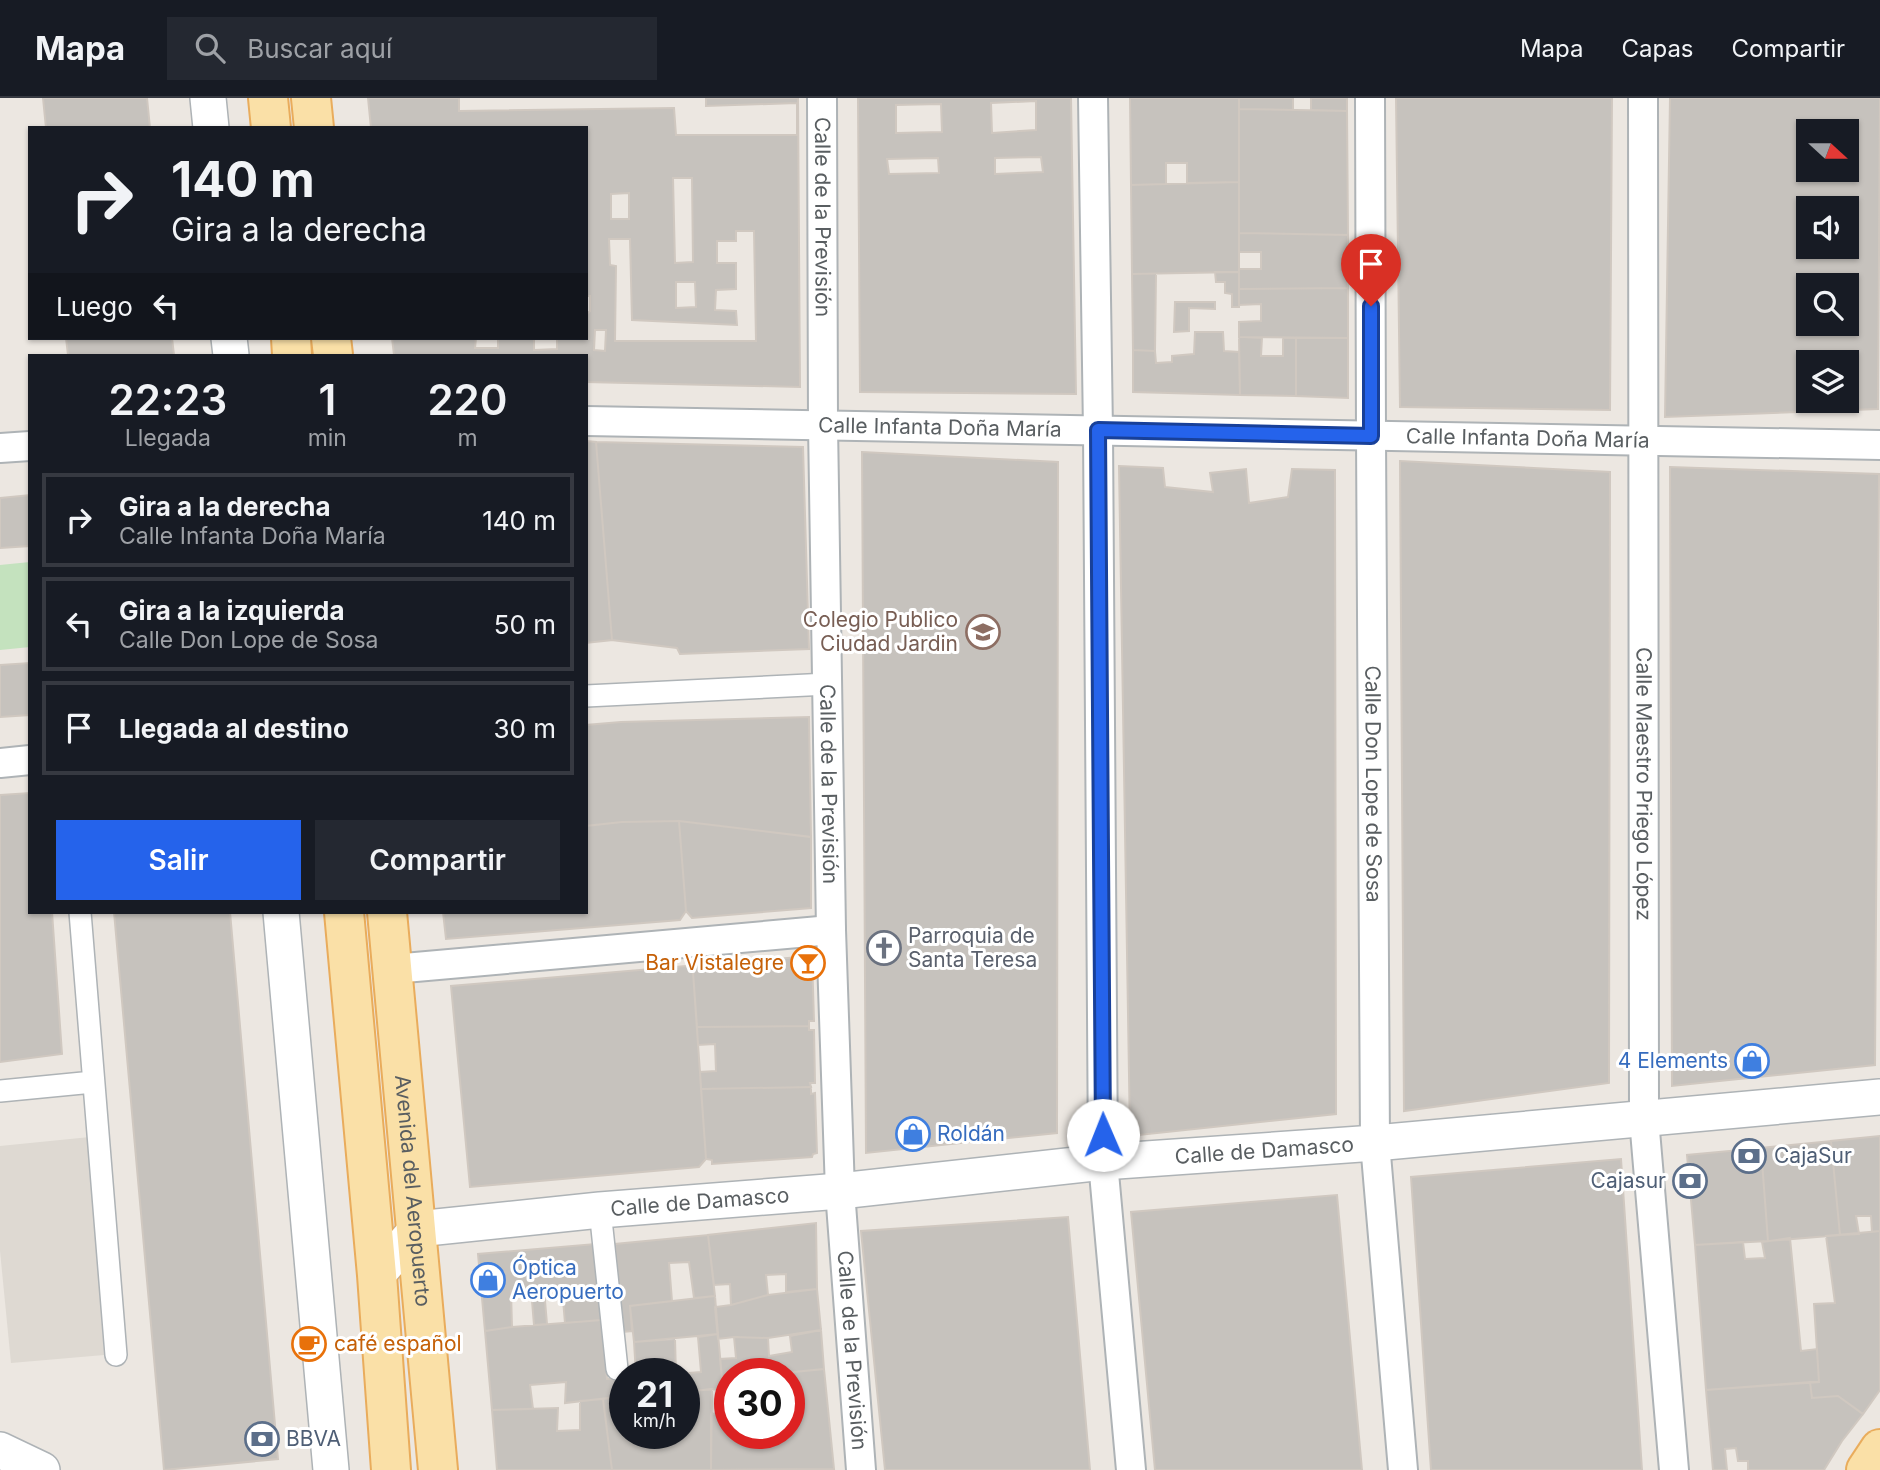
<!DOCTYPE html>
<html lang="es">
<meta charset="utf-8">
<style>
body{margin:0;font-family:Inter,sans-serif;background:#242831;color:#f1f3f6;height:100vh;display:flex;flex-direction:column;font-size:26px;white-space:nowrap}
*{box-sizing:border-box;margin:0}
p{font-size:23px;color:#9ea1a6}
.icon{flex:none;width:38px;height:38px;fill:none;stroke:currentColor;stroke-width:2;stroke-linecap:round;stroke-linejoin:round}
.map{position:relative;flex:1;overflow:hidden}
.sheet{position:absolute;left:28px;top:256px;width:560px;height:560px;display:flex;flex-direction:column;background:#171b24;border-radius:0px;box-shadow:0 2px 5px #0004}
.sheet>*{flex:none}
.guide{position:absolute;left:28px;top:28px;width:560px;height:214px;border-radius:0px;box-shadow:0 2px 5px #0004;background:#171b24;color:#f1f3f6;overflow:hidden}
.needle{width:46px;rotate:111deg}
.buttons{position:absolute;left:1796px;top:21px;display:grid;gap:14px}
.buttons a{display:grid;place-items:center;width:63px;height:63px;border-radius:0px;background:#171b24;box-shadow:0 2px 5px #0004;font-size:35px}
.speed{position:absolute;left:609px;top:1260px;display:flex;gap:14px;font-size:35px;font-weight:700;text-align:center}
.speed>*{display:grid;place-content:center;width:91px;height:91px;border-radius:50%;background:#171b24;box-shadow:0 2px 5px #0004;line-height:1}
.speed small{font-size:18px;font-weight:400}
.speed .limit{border:10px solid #d22;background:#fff;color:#111}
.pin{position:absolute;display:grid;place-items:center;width:60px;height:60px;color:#fff;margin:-72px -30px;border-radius:50% 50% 50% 0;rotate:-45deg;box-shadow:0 0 7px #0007}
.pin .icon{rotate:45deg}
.me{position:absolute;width:77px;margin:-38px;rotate:359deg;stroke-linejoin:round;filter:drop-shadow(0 0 5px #0008)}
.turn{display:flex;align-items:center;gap:24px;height:147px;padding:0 28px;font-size:32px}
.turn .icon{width:91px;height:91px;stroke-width:2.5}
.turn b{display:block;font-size:49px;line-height:60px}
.then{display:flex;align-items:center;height:66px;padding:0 28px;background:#0003;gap:14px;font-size:26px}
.eta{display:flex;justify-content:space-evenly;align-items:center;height:119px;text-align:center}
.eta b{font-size:42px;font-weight:600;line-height:49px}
.cta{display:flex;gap:14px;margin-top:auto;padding:14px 28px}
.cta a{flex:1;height:80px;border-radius:0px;background:#2563eb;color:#fff;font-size:28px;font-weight:600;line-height:80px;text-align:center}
.cta a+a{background:#242831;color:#f1f3f6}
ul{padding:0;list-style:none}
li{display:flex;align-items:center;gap:21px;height:94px;margin:0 14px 10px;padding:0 14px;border:4px solid #363941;border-radius:0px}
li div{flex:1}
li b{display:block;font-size:26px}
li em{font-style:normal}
header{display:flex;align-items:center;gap:42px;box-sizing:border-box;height:98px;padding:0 35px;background:#171b24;border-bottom:2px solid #363941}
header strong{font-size:33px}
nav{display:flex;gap:38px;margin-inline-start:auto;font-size:24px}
.search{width:490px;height:63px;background:#242831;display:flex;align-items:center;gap:18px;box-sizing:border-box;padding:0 24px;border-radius:0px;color:#9ea1a6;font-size:26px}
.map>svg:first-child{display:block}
.education{fill:#ded9d2}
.green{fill:#c4e2be}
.building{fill:#c6c2bd;stroke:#d0c8c0;stroke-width:2;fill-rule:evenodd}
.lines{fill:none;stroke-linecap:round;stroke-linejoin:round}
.pedestrian-casing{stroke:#aeb3b6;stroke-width:24}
.minor-casing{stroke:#aeb3b6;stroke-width:32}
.tertiary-casing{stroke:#aeb3b6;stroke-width:38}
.primary-casing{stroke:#e9ac5c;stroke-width:42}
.pedestrian{stroke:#fff;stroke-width:21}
.minor{stroke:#fff;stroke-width:28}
.tertiary{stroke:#fff;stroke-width:35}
.primary{stroke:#fae0a7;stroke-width:38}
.route-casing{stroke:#184099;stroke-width:18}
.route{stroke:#2563eb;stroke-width:12}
.labels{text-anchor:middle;stroke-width:6;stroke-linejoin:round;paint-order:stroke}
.street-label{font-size:21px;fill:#595e61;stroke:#fff}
.education-label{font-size:21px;fill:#785e54;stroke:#fff;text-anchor:end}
.worship-label{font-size:21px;fill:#5b616d;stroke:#fff;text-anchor:start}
.food-label{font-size:21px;fill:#c56008;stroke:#fff;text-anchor:end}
.shop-label{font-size:21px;fill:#366cbe;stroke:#fff;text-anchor:start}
.service-label{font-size:21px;fill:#4e5e75;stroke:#fff;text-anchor:start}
</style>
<header>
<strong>Mapa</strong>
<div class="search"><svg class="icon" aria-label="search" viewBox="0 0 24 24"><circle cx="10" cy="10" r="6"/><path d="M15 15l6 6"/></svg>Buscar aquí</div>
<nav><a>Mapa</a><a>Capas</a><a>Compartir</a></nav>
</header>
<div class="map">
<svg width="1880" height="1372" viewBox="0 0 1880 1372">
<rect width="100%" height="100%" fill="#ece7e1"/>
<path class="education" d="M 90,1039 L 104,1257 L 11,1265 L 0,1153 L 0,1048 Z"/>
<path class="green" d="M 30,464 L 30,549 L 0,552 L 0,467 Z"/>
<path class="building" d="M 43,0 L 147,0 L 150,30 L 46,30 Z
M 368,0 L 459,0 L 459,13 L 674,10 L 676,37 L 797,37 L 797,5 L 706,8 L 706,0 L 798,0 L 800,289 L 586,284 L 586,257 L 394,257 L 392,240 L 476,240 L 475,250 L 498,250 L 498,240 L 534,240 L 534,252 L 557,251 L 557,240 L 586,240 L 586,217 L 590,213 L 590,198 L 586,198 L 586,30 L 371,30 ZM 673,80 L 692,80 L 693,164 L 675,165 ZM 629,95 L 629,121 L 611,121 L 611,96 ZM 736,133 L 754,133 L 756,243 L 615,243 L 616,168 L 610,167 L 609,141 L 630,141 L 632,222 L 737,227 L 736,213 L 715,212 L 716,192 L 736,191 L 736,165 L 717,165 L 717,143 L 736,143 ZM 676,184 L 695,184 L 696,209 L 676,210 ZM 595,232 L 606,232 L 605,253 L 594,252 Z
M 858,0 L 1071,0 L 1076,296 L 860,294 ZM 1036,3 L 1036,32 L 992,35 L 991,5 ZM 941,6 L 942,34 L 896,35 L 896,7 ZM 1041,59 L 1043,74 L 995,76 L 995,60 ZM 938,60 L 939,75 L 889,76 L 887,61 Z
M 1130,0 L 1239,0 L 1239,84 L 1187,85 L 1187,65 L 1166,65 L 1166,86 L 1131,87 Z
M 1239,0 L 1293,0 L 1293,12 L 1239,11 Z
M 1311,0 L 1347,0 L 1347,13 L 1311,12 Z
M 1396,0 L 1612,0 L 1610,312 L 1400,309 Z
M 1670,0 L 1880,0 L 1878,311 L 1665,319 ZM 1808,33 L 1846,33 L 1846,72 L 1808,72 ZM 1808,110 L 1846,110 L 1846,149 L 1808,149 ZM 1808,187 L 1846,187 L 1846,226 L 1808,226 ZM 1808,264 L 1846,264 L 1846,303 L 1808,303 Z
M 1239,11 L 1347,13 L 1348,137 L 1239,135 Z
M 1239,84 L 1239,174 L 1132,176 L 1131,87 Z
M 1239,135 L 1348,137 L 1348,190 L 1239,191 L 1239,171 L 1261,171 L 1261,154 L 1239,154 Z
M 1215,174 L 1239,174 L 1239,209 L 1232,209 L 1232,196 L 1225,195 L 1225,184 L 1216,184 Z
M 1132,176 L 1156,176 L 1155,253 L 1133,252 Z
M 1348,190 L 1348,240 L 1239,239 L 1239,224 L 1261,223 L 1261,206 L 1239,207 L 1239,191 Z
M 1175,204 L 1215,204 L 1215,211 L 1189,210 L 1189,233 L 1174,234 Z
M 1195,234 L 1223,234 L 1224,253 L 1239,254 L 1240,297 L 1133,294 L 1133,252 L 1155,253 L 1156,265 L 1172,264 L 1172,258 L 1194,256 Z
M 1239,239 L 1262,240 L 1261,258 L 1283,258 L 1283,240 L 1296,240 L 1296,298 L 1240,297 Z
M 66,240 L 172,240 L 174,257 L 68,257 Z
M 1296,240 L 1348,240 L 1348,300 L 1296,298 Z
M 586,343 L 596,344 L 612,542 L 586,545 Z
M 596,344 L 803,349 L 809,551 L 680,556 L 677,550 L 612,542 Z
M 862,354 L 1058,364 L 1057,1035 L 866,1055 Z
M 1400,363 L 1610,374 L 1609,985 L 1404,1013 Z
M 1119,368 L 1163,370 L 1165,389 L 1213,394 L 1210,375 L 1246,371 L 1249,405 L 1288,399 L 1292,371 L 1335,372 L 1336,1016 L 1130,1038 Z
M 1670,369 L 1879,376 L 1875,967 L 1672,988 Z
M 30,397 L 30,448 L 0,450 L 0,400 Z
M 30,565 L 30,617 L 0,619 L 0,567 Z
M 809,619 L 811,739 L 679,723 L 622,724 L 586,728 L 586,627 L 621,624 Z
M 30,695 L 30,814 L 52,814 L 62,956 L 0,964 L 0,697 Z
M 679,723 L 811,739 L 811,810 L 692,820 L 686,813 Z
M 679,723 L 686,813 L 680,822 L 446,841 L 443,814 L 586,814 L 586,728 L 622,724 Z
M 114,814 L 230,814 L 278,1361 L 164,1372 Z
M 812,858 L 814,923 L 809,923 L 809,928 L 697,929 L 693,874 L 697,867 Z
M 686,868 L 693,874 L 706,1061 L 699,1069 L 470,1089 L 451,888 Z
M 809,928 L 809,932 L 814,932 L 815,985 L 810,985 L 811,989 L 701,991 L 700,974 L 716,973 L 715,946 L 698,947 L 697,929 Z
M 811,989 L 811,996 L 815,995 L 817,1055 L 813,1056 L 812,1059 L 712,1066 L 712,1062 L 706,1061 L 701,991 Z
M 1880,1038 L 1880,1133 L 1872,1134 L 1871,1118 L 1856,1118 L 1859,1136 L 1840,1137 L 1831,1043 Z
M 1831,1043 L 1840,1137 L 1768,1143 L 1761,1050 Z
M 1761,1050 L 1768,1143 L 1695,1147 L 1687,1057 Z
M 1621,1061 L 1642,1372 L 1431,1372 L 1411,1079 Z
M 1337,1097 L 1362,1372 L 1155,1372 L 1131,1114 Z
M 1068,1119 L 1090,1372 L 885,1372 L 861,1133 Z
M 816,1125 L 817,1191 L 786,1194 L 786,1176 L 766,1177 L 768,1197 L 731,1207 L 730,1186 L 714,1187 L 708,1137 Z
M 1880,1133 L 1880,1292 L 1863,1316 L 1838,1298 L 1812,1300 L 1810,1284 L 1819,1284 L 1814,1206 L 1835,1205 L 1826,1138 Z
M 708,1137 L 715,1198 L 694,1200 L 689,1164 L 669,1165 L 672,1203 L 630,1208 L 632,1233 L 623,1234 L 615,1146 Z
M 1790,1140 L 1801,1253 L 1817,1251 L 1819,1284 L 1706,1292 L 1695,1147 L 1743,1144 L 1745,1161 L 1765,1160 L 1762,1144 Z
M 595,1146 L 601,1222 L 565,1225 L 562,1190 L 544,1191 L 547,1226 L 534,1227 L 531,1191 L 511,1193 L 512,1229 L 485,1233 L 478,1156 Z
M 817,1191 L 821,1232 L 768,1240 L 734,1239 L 718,1241 L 715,1209 L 731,1207 L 768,1197 Z
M 715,1198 L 718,1236 L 634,1244 L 630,1208 Z
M 601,1222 L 607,1281 L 625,1279 L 625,1298 L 565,1305 L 566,1284 L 530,1287 L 533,1311 L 492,1312 L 485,1233 L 512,1229 Z
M 821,1232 L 824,1271 L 773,1276 L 730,1276 L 730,1281 L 722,1282 L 720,1261 L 736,1260 L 734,1239 L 768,1240 L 769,1258 L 792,1254 L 790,1238 Z
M 718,1236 L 723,1291 L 684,1293 L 684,1276 L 636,1276 L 634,1244 L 675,1241 L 676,1276 L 701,1274 L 698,1239 Z
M 824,1271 L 834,1371 L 711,1372 L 711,1316 L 730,1314 L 730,1335 L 789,1335 L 789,1276 L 773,1276 Z
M 1810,1284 L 1812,1300 L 1838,1298 L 1863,1316 L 1842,1343 L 1824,1372 L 1748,1372 L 1748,1363 L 1738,1363 L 1736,1350 L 1725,1351 L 1727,1372 L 1713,1372 L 1706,1292 Z
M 712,1291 L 711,1372 L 612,1372 L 603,1301 L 625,1298 L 625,1335 L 684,1335 L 684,1294 Z
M 603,1301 L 612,1372 L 497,1372 L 492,1312 L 558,1310 L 557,1333 L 580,1332 L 580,1303 Z"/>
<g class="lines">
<g class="pedestrian-casing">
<path id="pedestrian" d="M 586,598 L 828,586
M 80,814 L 116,1257
M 0,993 L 93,984
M 600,1112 L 617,1271"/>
</g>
<g class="minor-casing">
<g id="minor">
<path id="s1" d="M 822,0 L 823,327 L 831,832 L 840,1093 L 861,1372"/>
<path d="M 1093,0 L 1098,333 L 1103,1064 L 1131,1372"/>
<path id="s2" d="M 1370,0 L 1371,338 L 1375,1045 L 1403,1372"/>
<path id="s3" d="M 1643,0 L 1644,1021 L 1674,1372"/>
<path id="s4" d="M 586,323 L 1880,347"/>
<path d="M 0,350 L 30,348"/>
<path d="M 0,665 L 30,662"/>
<path d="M 393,871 L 831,832"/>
</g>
</g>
<g class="tertiary-casing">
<g id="tertiary">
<path d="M 208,0 L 211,30"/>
<path d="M 229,240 L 231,257"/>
<path d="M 281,814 L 331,1372"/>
<path id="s5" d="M 377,1177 L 417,1131 L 600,1112 L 840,1093 L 1103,1064 L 1375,1045 L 1880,999"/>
<path d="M 0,1352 L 42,1372"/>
</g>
</g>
<g class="primary-casing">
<g id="primary">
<path d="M 268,0 L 271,30"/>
<path d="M 311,0 L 314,30"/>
<path d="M 291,240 L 292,257"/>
<path d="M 331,240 L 333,257"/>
<path d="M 344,814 L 377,1177 L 391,1372"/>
<path id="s6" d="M 387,814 L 438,1372"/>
<path d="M 1866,1372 L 1880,1351"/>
</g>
</g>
<use href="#pedestrian" class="pedestrian"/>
<use href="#minor" class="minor"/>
<use href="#tertiary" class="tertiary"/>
<use href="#primary" class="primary"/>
</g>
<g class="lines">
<g class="route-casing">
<path id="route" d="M 1103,1037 L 1098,332 L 1371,338 L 1371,208"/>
</g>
<use href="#route" class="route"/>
</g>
<defs>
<g id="school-ring" transform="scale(1.75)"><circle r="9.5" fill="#fff" stroke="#8d6e63" stroke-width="1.5"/><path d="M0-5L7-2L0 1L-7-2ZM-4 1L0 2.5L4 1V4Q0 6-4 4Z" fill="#8d6e63"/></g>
<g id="church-ring" transform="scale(1.75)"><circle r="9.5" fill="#fff" stroke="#6b7280" stroke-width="1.5"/><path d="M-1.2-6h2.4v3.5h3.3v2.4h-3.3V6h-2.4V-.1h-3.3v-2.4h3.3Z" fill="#6b7280"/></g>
<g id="bar-ring" transform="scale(1.75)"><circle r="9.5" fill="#fff" stroke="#e8710a" stroke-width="1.5"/><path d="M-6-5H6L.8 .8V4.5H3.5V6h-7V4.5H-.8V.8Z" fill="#e8710a"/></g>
<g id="shop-ring" transform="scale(1.75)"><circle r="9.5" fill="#fff" stroke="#3f7fe0" stroke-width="1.5"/><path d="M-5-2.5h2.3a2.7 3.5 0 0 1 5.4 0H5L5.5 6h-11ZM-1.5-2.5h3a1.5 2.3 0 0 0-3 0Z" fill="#3f7fe0"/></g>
<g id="bank-ring" transform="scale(1.75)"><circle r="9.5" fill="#fff" stroke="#5c6f8a" stroke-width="1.5"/><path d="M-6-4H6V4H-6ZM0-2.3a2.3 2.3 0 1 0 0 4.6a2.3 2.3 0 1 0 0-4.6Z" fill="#5c6f8a"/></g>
<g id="cafe-ring" transform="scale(1.75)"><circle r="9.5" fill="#fff" stroke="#e8710a" stroke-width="1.5"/><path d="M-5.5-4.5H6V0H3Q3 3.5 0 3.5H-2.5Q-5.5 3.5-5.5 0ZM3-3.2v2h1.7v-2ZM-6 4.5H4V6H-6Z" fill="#e8710a"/></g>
</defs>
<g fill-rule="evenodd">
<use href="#school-ring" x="983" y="534"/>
<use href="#church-ring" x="884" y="850"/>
<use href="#bar-ring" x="808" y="865"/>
<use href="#shop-ring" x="1752" y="963"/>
<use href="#shop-ring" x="913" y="1036"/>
<use href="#bank-ring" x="1749" y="1058"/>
<use href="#bank-ring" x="1690" y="1083"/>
<use href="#shop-ring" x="488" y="1182"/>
<use href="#cafe-ring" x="309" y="1246"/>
<use href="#bank-ring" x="262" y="1341"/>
</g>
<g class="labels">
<g class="street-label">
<text dy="7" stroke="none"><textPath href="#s1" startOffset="119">Calle de la Previsión</textPath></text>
<text dy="7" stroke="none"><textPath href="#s4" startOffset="354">Calle Infanta Doña María</textPath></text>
<text dy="7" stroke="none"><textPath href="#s4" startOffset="942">Calle Infanta Doña María</textPath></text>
<text dy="7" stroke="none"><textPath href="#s1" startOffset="686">Calle de la Previsión</textPath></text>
<text dy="7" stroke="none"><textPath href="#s2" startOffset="686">Calle Don Lope de Sosa</textPath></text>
<text dy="7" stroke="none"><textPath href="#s3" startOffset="686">Calle Maestro Priego López</textPath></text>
<text dy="7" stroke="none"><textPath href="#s5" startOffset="912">Calle de Damasco</textPath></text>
<text dy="7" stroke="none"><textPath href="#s6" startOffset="280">Avenida del Aeropuerto</textPath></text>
<text dy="7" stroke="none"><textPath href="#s5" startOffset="345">Calle de Damasco</textPath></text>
<text dy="7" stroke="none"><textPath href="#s1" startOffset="1253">Calle de la Previsión</textPath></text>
</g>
<g class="education-label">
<text x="958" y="529">Colegio Publico<tspan x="958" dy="24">Ciudad Jardin</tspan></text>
</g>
<g class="worship-label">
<text x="908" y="845">Parroquia de<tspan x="908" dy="24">Santa Teresa</tspan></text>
</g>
<g class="food-label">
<text x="784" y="872">Bar Vistalegre</text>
<text x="334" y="1253" text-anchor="start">café español</text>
</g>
<g class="shop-label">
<text x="1728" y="970" text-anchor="end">4 Elements</text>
<text x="937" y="1043">Roldán</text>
<text x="512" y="1177">Óptica<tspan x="512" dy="24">Aeropuerto</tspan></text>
</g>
<g class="service-label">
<text x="1774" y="1065">CajaSur</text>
<text x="1666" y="1090" text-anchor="end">Cajasur</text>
<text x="286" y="1348">BBVA</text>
</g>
</g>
</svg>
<div class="buttons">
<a><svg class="needle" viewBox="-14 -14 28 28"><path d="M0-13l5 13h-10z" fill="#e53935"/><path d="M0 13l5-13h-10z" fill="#9ea1a6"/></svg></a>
<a><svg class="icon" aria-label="sound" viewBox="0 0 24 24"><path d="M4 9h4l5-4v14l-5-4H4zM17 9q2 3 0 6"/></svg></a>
<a><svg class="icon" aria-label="search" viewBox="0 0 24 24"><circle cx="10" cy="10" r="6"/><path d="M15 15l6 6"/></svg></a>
<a><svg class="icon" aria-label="layers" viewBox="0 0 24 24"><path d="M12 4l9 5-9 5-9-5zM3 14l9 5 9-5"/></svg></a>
</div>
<div class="speed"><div>21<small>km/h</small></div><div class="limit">30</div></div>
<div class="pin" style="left:1371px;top:208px;background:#d93025"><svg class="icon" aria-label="arrive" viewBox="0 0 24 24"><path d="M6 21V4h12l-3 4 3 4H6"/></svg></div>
<svg class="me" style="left:1103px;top:1037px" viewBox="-20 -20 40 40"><circle r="19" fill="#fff"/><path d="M0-13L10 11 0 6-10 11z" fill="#2563eb"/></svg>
<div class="guide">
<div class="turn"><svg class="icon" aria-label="right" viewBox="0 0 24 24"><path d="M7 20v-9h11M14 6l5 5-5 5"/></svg><div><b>140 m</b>Gira a la derecha</div></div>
<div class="then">Luego<svg class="icon" aria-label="left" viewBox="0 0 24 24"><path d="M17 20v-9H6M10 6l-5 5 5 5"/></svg></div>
</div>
<section class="sheet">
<div class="eta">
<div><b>22:23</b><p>Llegada</p></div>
<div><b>1</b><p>min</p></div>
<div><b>220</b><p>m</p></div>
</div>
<ul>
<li><svg class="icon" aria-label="right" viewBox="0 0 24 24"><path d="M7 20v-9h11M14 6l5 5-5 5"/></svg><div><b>Gira a la derecha</b><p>Calle Infanta Doña María</p></div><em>140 m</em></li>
<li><svg class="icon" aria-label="left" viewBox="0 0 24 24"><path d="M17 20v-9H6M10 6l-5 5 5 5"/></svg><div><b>Gira a la izquierda</b><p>Calle Don Lope de Sosa</p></div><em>50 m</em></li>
<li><svg class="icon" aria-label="arrive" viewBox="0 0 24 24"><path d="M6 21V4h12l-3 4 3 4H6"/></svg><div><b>Llegada al destino</b></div><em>30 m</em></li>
</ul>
<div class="cta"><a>Salir</a><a>Compartir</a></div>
</section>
</div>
